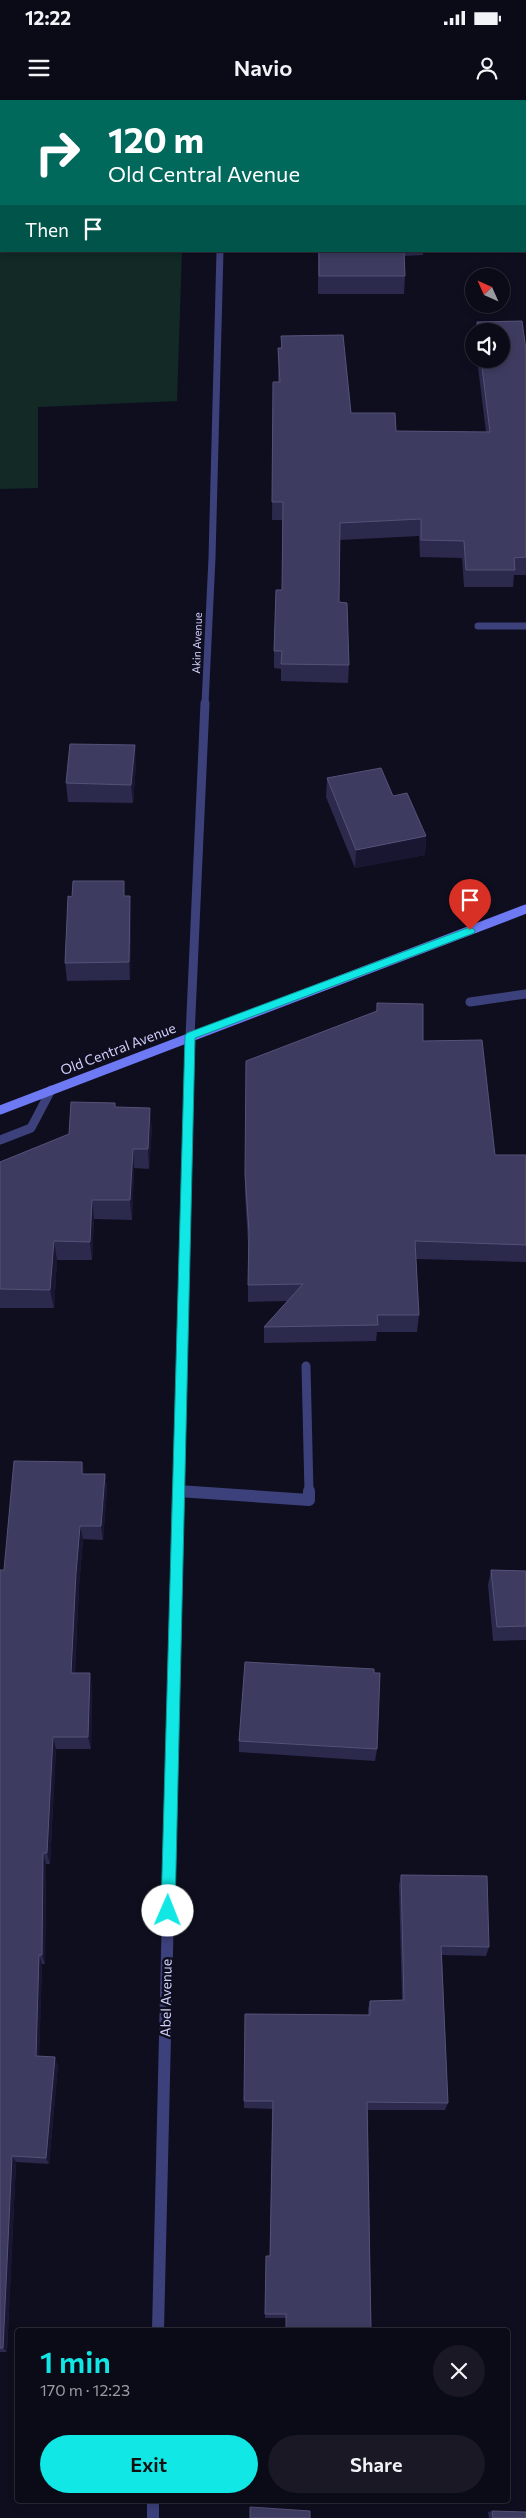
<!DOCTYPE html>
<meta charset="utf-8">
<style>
body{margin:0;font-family:Commissioner,sans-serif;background:#191824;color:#f1f3f6;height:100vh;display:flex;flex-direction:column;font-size:19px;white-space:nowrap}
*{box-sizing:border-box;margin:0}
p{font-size:16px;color:#9a9aa1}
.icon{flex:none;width:28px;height:28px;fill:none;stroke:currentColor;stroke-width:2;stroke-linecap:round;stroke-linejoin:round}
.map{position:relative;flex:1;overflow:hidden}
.drawer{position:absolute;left:15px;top:2228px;width:495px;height:175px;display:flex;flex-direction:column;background:#0b0a17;border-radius:5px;box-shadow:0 2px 8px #0003,0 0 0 1px #2b2b36}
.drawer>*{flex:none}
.banner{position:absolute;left:0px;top:0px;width:526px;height:152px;box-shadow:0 2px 8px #0003,0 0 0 1px #2b2b36;background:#00695c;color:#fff;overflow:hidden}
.needle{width:32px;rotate:315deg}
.tools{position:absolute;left:465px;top:168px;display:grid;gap:10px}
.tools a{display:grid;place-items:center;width:45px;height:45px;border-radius:50%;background:#0b0a17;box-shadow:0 2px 8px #0003,0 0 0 1px #2b2b36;font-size:25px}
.pin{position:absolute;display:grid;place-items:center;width:42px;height:42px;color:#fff;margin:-51px -21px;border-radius:50% 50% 50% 0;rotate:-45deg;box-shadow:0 0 5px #0007}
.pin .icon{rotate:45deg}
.me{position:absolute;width:55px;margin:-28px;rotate:1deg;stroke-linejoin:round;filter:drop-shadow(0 0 4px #0008)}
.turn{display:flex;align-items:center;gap:18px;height:105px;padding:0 25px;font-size:22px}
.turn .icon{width:65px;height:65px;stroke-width:2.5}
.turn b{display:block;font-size:35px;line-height:42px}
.then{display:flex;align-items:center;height:48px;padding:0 25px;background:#0003;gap:10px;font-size:19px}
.round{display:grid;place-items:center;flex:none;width:52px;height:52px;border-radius:26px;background:#191824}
.headline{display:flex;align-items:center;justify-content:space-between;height:85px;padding:0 25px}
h1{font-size:30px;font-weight:600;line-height:38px;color:#11e7e4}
.button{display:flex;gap:10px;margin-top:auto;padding:10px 25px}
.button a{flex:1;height:58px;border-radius:30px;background:#11e7e4;color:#111;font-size:20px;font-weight:600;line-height:58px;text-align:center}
.button a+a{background:#191824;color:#f1f3f6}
.status{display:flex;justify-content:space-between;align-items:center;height:35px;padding:0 25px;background:#0b0a17;direction:ltr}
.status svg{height:14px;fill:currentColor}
header{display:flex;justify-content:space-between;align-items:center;height:65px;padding:0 25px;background:#0b0a17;font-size:22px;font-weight:600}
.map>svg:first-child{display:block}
.green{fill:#122926}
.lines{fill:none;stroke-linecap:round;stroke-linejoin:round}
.service-far2{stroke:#3d417b;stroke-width:7}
.service-far1{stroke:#3d417b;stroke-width:9}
.service{stroke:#3d417b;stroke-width:12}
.minor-far2{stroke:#3d417b;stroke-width:7}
.minor-far1{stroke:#3d417b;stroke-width:9}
.minor{stroke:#3d417b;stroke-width:12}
.secondary{stroke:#6e7af4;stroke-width:9}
.wall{fill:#2b294c}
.shaded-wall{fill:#191632}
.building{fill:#3d3b5f;stroke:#545278}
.route{fill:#11e7e4;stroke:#0b9694}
.labels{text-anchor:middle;stroke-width:5;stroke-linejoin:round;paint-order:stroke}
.far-street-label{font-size:11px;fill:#d0d0fc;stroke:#0f0e1f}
.street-label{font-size:14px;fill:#d0d0fc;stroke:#0f0e1f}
</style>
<div class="status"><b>12:22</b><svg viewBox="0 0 49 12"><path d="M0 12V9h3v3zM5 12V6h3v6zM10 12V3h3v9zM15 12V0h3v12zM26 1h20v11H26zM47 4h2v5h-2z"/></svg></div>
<header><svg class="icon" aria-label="menu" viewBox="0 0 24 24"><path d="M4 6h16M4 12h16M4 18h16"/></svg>Navio<svg class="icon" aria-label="person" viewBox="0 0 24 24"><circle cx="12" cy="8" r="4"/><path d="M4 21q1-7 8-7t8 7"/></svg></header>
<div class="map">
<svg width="526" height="2418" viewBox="0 0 526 2418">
<rect width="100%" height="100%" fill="#0f0e1f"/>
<path class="green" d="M 0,0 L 193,0 L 1,1 L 1,151 L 182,151 L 177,301 L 38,307 L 38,388 L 0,389 Z"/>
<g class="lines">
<path class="service-far2" d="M 478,526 L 526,526"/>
<path class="service-far1" d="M 470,902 L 526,894
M 0,1040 L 31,1028 L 51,990
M 306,1266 L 309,1392
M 178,1391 L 189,1392"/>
<path class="service" d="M 178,1391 L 309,1400 L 309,1391"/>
<path class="minor-far2" d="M 205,604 L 212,458 L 220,151"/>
<path class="minor-far1" d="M 178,1392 L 189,959 L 205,603"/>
<path class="minor" d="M 158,2230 L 178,1391
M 153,2400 L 153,2418"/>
<path class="secondary" d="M 0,1010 L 526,809"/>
</g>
<path class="wall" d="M 318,151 L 423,151 L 423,155 L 404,156 L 405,176 L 404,194 L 318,194 Z
M 522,221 L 526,250 L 526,475 L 514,475 L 513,487 L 464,487 L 462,458 L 420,457 L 419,436 L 340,440 L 339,502 L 347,503 L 349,565 L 348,583 L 281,581 L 281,569 L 274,568 L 274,551 L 276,490 L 282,490 L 282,420 L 272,420 L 273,282 L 278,282 L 278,248 L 281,248 L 281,236 L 343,235 L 351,313 L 395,313 L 396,331 L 486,332 L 477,259 L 501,259 L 501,231 L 476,231 L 477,222 Z
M 136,664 L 133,703 L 68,702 L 66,683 Z
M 327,678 L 393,696 L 426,736 L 425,755 L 355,768 L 326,697 Z
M 125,796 L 131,814 L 130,880 L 67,881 L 65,863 L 72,797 Z
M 377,903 L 423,941 L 495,1055 L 526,1055 L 526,1162 L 416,1159 L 419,1215 L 417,1232 L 377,1232 L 376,1241 L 264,1243 L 264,1227 L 287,1201 L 248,1202 L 248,1144 L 245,1093 L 245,1075 L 376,912 Z
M 115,1003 L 115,1007 L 152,1028 L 149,1069 L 134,1068 L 132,1120 L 94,1119 L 92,1160 L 57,1160 L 54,1208 L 0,1208 L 0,1062 L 69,1034 Z
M 82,1362 L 84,1374 L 105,1374 L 107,1388 L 103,1440 L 83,1439 L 79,1486 L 75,1573 L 92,1586 L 91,1649 L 56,1649 L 50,1764 L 46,1764 L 45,1864 L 42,1864 L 39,1956 L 58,1965 L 49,2064 L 16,2062 L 7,2252 L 0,2252 L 0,1470 L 4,1470 Z
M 491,1470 L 526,1471 L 526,1540 L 493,1541 L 488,1485 Z
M 374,1573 L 377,1649 L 375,1661 L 239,1652 L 239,1641 Z
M 401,1775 L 489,1847 L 486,1856 L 442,1855 L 448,2003 L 445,2010 L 368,2010 L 371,2230 L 286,2230 L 286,2218 L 265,2218 L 266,2156 L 270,2156 L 272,2009 L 244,2008 L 244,2001 L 368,1915 L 368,1909 L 370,1901 L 402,1900 L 399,1785 Z
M 492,2411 L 526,2418 L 489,2418 L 488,2412 Z"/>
<path class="shaded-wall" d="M 135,645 L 136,664 L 133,703 L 131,685 Z
M 426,736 L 425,755 L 355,768 L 356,750 Z
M 130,796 L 131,814 L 130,880 L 129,862 Z
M 150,1008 L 152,1028 L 149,1069 L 148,1049 Z
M 133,1049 L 134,1068 L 132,1120 L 130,1100 Z
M 92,1100 L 94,1119 L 92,1160 L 90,1142 Z
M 54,1141 L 57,1160 L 54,1208 L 50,1190 Z
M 82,1362 L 85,1376 L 82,1374 Z
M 105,1374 L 107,1388 L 103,1440 L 101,1426 Z
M 80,1426 L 83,1439 L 79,1486 L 74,1586 L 71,1573 L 76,1473 Z
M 90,1573 L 92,1586 L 91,1649 L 88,1637 Z
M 53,1637 L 56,1649 L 50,1764 L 47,1753 Z
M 43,1753 L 46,1764 L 45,1864 L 42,1855 Z
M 39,1855 L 42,1864 L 39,1964 L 36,1956 Z
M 55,1957 L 58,1965 L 49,2064 L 46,2058 Z
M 12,2056 L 16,2062 L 7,2252 L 3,2248 Z"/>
<path class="building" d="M 277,0 L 319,0 L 319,1 L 277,1 Z
M 319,151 L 404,151 L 405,176 L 319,176 Z
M 522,221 L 526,250 L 526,457 L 514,458 L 515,470 L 466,470 L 464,441 L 421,440 L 421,419 L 340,423 L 339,502 L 347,503 L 349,565 L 281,564 L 282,551 L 274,551 L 276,490 L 282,490 L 283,402 L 272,402 L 273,282 L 280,282 L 278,248 L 282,248 L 281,236 L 343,235 L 351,313 L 395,313 L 396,331 L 490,332 L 481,259 L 501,259 L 501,231 L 478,231 L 477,222 Z
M 70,644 L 135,645 L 131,685 L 66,683 Z
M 381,668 L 393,696 L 407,693 L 426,736 L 356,750 L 327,678 Z
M 73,781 L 124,781 L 124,796 L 130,796 L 129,862 L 65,863 L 68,796 L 72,797 Z
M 377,903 L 423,904 L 423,941 L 482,940 L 495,1055 L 526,1055 L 526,1145 L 415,1141 L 419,1215 L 377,1215 L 378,1225 L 264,1227 L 303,1184 L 248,1185 L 249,1132 L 245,1075 L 246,961 L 377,911 Z
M 71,1002 L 115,1003 L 115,1007 L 150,1008 L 148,1049 L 133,1049 L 130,1100 L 92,1100 L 90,1142 L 54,1141 L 50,1190 L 0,1189 L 0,1062 L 69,1034 Z
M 14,1361 L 82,1362 L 82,1374 L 105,1374 L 101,1426 L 80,1426 L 76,1473 L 71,1573 L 90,1573 L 88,1637 L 53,1637 L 47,1753 L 43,1753 L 42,1855 L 39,1855 L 36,1956 L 55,1957 L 46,2058 L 12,2056 L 3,2248 L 0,2248 L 0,1470 L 4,1470 Z
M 491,1470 L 526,1471 L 526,1526 L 497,1527 Z
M 245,1562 L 374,1569 L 374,1573 L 380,1573 L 377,1649 L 239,1641 Z
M 401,1775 L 487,1776 L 489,1847 L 441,1846 L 448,2003 L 367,2002 L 371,2230 L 286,2230 L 286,2214 L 265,2214 L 266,2156 L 270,2156 L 273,2001 L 244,2001 L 245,1914 L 370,1915 L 370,1901 L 404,1900 Z
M 250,2407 L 310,2411 L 310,2418 L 250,2418 Z
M 492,2411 L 526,2412 L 526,2418 L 493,2418 Z"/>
<path class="route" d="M 470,827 L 475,830 L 474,833 L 195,938 L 175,1811 L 173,1815 L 168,1817 L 163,1815 L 161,1811 L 185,936 L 187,933 Z"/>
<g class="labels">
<g class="far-street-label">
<text transform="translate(197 543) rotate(-88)" y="4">Akin Avenue</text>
</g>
<g class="street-label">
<text transform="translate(118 949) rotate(-21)" y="5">Old Central Avenue</text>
<text transform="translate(166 1898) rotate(-89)" y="5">Abel Avenue</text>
</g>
</g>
</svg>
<div class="tools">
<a><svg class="needle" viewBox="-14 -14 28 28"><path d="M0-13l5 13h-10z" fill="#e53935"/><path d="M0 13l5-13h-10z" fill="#9a9aa1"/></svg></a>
<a><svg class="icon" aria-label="sound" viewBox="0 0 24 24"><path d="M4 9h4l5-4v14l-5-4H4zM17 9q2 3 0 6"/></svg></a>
</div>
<div class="pin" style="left:470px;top:830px;background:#d93025"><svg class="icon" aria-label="arrive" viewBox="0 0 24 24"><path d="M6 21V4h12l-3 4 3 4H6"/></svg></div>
<svg class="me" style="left:168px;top:1811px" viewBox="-20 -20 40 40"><circle r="19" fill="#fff"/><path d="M0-13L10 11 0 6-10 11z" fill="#11e7e4"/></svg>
<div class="banner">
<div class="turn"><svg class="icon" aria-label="right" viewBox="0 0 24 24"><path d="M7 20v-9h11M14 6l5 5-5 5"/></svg><div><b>120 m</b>Old Central Avenue</div></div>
<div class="then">Then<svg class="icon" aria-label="arrive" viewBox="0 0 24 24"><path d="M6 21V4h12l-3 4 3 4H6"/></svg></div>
</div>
<section class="drawer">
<div class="headline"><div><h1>1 min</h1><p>170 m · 12:23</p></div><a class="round"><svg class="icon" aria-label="close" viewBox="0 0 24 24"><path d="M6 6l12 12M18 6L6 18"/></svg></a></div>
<div class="button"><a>Exit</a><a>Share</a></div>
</section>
</div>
